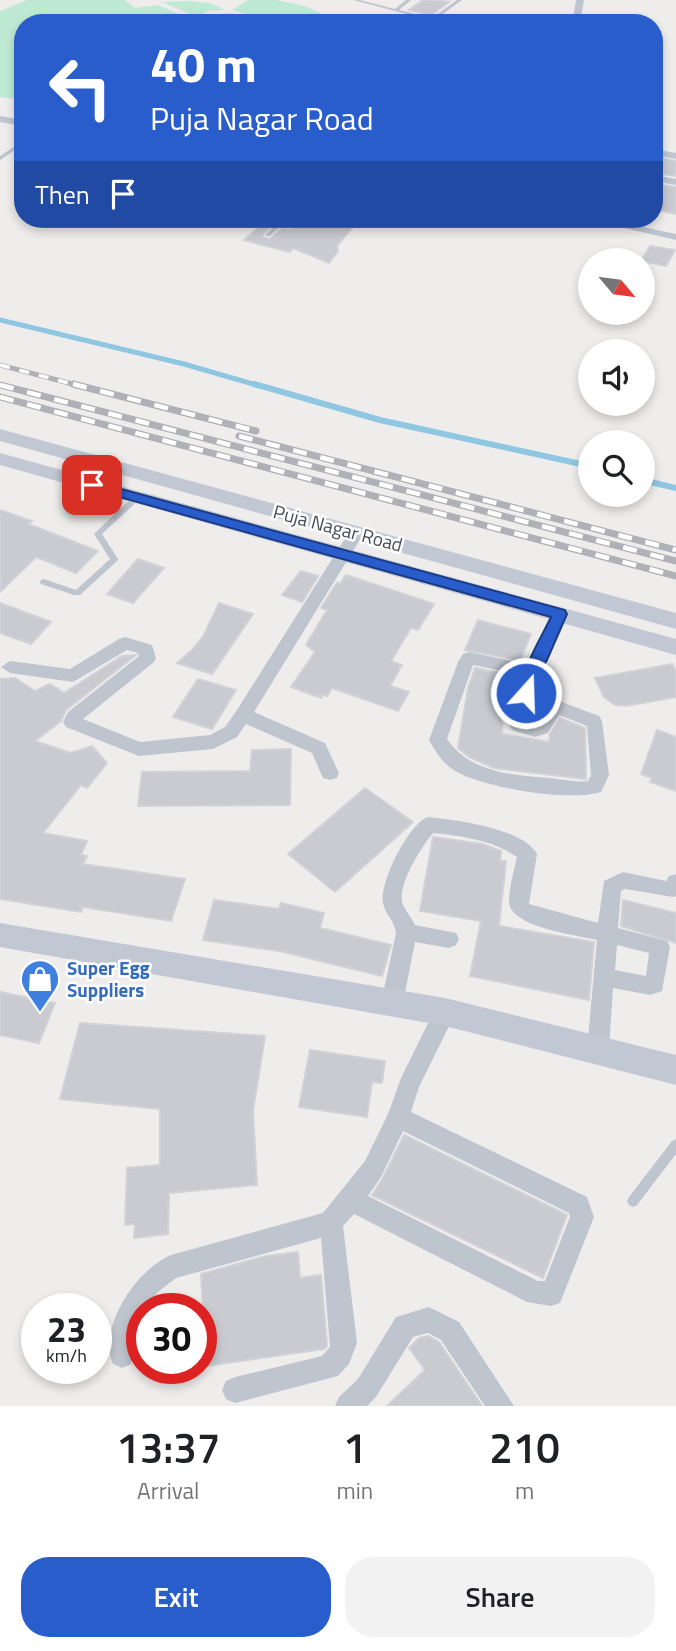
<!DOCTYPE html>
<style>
body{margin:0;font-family:"Titillium Web",sans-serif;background:#f2f2f2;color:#202124;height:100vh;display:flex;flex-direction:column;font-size:26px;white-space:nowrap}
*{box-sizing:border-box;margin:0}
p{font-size:23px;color:#757577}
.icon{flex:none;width:38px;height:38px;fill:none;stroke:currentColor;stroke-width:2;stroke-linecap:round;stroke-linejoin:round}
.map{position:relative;height:1406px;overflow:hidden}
.sheet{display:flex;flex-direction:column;background:#fff;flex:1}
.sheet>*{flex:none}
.banner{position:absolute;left:14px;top:14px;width:649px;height:214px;border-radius:28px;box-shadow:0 4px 10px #0003;background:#295dcc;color:#fff;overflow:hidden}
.needle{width:46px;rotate:119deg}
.controls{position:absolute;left:578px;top:248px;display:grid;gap:14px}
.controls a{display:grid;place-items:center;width:77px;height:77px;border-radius:50%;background:#fff;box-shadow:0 4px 10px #0003;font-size:35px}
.speed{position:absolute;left:21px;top:1293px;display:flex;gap:14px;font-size:35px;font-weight:700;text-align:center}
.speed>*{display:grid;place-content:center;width:91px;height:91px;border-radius:50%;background:#fff;box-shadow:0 4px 10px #0003;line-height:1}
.speed small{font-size:18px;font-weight:400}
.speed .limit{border:10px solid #d22;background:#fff;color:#111}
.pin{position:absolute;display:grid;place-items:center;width:60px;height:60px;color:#fff;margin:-30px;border-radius:14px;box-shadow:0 4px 10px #0006}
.me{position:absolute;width:77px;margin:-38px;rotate:20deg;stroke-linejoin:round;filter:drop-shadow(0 0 5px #0008)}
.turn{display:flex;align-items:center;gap:24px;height:147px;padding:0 21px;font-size:32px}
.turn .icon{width:91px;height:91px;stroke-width:2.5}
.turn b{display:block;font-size:49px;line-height:60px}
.then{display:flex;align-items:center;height:66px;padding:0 21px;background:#0003;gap:14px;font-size:26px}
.eta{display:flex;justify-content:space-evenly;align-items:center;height:119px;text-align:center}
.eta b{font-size:42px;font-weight:600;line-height:49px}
.button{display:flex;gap:14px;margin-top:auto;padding:14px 21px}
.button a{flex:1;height:80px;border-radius:28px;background:#295dcc;color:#fff;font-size:28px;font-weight:600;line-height:80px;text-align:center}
.button a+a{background:#f2f2f2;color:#202124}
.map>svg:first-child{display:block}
.green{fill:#beead4}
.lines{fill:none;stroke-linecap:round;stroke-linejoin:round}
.stream-far1{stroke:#8fc7e3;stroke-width:5}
.stream{stroke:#8fc7e3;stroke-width:6}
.building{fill:#cacbd1;stroke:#d1d2d8;stroke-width:2}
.lane{fill:#bfc5ce;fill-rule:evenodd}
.street{fill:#bfc5ce;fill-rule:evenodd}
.secondary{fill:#c1c8d4;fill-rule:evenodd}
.rail-far1-casing{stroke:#afb1b6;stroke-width:5}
.rail-casing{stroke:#afb1b6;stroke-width:7}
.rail-far1{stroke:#fff;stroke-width:3.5;stroke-dasharray:10;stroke-linecap:butt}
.rail{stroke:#fff;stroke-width:4.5;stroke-dasharray:14;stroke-linecap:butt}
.route{fill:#295dcc;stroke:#1b3c85;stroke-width:2}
.labels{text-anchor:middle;stroke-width:5;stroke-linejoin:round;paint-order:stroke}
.street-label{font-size:19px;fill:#474e58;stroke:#fff}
.shop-label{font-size:19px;font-weight:bold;fill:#366cbe;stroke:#fff;text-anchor:start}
</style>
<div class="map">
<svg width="676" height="1406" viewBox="0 0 676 1406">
<rect width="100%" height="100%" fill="#efedec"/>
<path class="green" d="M 27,0 L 125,0 L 135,8 L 158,5 L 188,18 L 205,18 L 207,15 L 232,13 L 264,23 L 23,23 L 23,95 L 17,99 L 0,97 L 0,11 Z
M 248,0 L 277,0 L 304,6 L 345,23 L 277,23 L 232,10 Z
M 189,1 L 210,3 L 225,10 L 208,11 L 197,17 L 162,2 Z"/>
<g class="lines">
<path class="stream-far1" d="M 0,320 L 184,364 L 260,386"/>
<path class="stream" d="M 254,384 L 380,420 L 590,466
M 642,480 L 676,488"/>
</g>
<path class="building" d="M 423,0 L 433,0 L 449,2 L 431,15 L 409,10 Z
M 664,159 L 676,161 L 676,176 L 656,173 Z
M 654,184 L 676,187 L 676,214 L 654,209 Z
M 299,219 L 343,219 L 338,225 L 352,228 L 337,246 L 338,251 L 329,263 L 293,248 L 290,252 L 244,240 L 263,224 L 271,226 L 263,234 L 264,238 L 270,239 L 282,228 L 290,230 Z
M 650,246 L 675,250 L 666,266 L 641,261 Z
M 0,510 L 32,521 L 28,524 L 98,551 L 76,573 L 36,557 L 0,592 Z
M 138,559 L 164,568 L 133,603 L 107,594 Z
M 301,571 L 318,576 L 302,602 L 282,595 Z
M 346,575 L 434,604 L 418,630 L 411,628 L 391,661 L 402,665 L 390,686 L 409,692 L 398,711 L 332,688 L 327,696 L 323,695 L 321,698 L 291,687 L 315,652 L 306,645 L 327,610 L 321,608 L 337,583 L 340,584 Z
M 0,603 L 51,622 L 31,644 L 0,633 Z
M 219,603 L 253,614 L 212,674 L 177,663 L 192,650 L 204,635 Z
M 478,620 L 531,634 L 520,660 L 465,650 Z
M 136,655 L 66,710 L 61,721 L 35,741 L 71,753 L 92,746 L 107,763 L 87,788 L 81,785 L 43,833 L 87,841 L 81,855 L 87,856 L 83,864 L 185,879 L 171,921 L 83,907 L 81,912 L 0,899 L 0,679 L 15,678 L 35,691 L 50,684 L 64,693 L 122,656 Z
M 672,664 L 676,671 L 676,697 L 626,706 L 615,705 L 604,697 L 595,678 Z
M 475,668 L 511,675 L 503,715 L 502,734 L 549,742 L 550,734 L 560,718 L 585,728 L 586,779 L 494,768 L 469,757 L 458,748 L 468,688 Z
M 198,679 L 236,690 L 212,729 L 173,717 Z
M 657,730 L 676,737 L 676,791 L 650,782 L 652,778 L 641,774 Z
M 291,749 L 290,805 L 138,806 L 142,772 L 250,771 L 252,750 Z
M 365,788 L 413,822 L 335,892 L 288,854 Z
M 433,837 L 482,844 L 501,851 L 500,861 L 506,861 L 499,926 L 594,942 L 589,1000 L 470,976 L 481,921 L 420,911 Z
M 214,900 L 279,909 L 281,903 L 324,913 L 320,928 L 391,945 L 382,976 L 279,951 L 203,940 Z
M 623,900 L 676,913 L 676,943 L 621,926 Z
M 0,992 L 55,1003 L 39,1043 L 0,1035 Z
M 80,1023 L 265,1036 L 253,1111 L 257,1185 L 169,1193 L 168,1234 L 134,1238 L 135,1224 L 125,1225 L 127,1168 L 160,1165 L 160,1109 L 60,1099 Z
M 310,1050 L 385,1061 L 382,1083 L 372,1082 L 367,1117 L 299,1107 Z
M 404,1135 L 567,1215 L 543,1278 L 372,1195 L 383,1178 Z
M 298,1252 L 300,1278 L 321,1275 L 327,1346 L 324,1349 L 206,1366 L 201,1274 L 266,1256 Z
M 428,1336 L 439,1342 L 482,1406 L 387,1406 L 425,1370 L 409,1348 L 419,1338 Z"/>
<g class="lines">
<path class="lane" d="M 353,0 L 360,0 L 395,9 L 406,0 L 411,0 L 399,10 L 432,18 L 457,0 L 462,0 L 436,19 L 449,23 L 441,23 Z
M 23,141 L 23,145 L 0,160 L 0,156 Z
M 282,219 L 288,219 L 270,236 L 266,236 L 266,234 Z
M 135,495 L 141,495 L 142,497 L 102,534 L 118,559 L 117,561 L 80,595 L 74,595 L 41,584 L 40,582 L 41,580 L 44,579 L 76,590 L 110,559 L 94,534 Z
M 676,1139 L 676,1154 L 637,1205 L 633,1207 L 629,1205 L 627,1201 L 629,1197 L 672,1141 Z"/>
<path class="street" d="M 576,0 L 584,0 L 580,23 L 572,23 Z
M 0,116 L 23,120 L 23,126 L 0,122 Z
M 654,149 L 676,153 L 676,159 L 654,155 Z
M 654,175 L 676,179 L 676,185 L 654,181 Z
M 585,219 L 606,219 L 676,234 L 676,240 Z
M 356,528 L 364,533 L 254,712 L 325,743 L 339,773 L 337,778 L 330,780 L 323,778 L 312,753 L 246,724 L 237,737 L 213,749 L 139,756 L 66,727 L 63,722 L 68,712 L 139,656 L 138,653 L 127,650 L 73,682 L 10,673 L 1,667 L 10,661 L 70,669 L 119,639 L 125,637 L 152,645 L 156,658 L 154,662 L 83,719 L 140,742 L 210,735 L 225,727 L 237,710 L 351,529 Z
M 559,608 L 567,614 C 559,634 530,680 546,696 L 599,716 L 602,721 L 609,775 L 601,792 C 570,802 486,788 457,772 C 444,765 436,753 429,740 L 458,662 L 463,654 L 469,652 L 527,664 L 551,614 ZM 473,665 L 523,675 L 524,687 L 515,697 L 505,716 L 512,730 L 535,737 L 548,733 L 559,715 L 587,726 L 591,775 L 588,781 C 576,783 562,779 550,778 C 513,775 470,773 447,739 ZM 530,702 L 544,709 L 535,723 L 525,720 L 523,716 Z
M 428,817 C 455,820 523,828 537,854 L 529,904 L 598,923 L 604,881 L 623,872 L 666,881 L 669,876 L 676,874 L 676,896 L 673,897 L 625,889 L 621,891 L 618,928 L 667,941 L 670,947 L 662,991 L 650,995 L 613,988 L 609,1049 L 606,1056 L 598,1059 L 590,1056 L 587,1049 L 597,940 C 576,935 510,927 509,902 C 509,887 514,871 517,857 C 493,840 461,836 433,833 C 421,848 396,886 403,905 C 406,912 412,918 415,925 L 456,933 L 459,939 L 456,945 L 449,948 L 415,942 L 403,1003 L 400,1010 L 392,1013 L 384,1010 L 381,1003 L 396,933 C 395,922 385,914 383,903 C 379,883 409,823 428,817 ZM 617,945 L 649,953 L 646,976 L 615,970 Z
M 445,1002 L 453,1005 L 456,1012 L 419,1087 L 411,1112 L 587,1197 L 594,1217 L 560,1303 L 551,1306 L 527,1302 L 354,1214 L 343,1226 L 357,1343 L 349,1364 L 338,1376 L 235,1403 L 226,1399 L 222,1390 L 226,1381 L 235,1377 L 322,1356 L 330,1347 L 321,1238 L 176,1278 L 158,1292 L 146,1309 L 142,1309 L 131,1364 L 122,1368 L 113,1364 C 97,1327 137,1269 171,1255 L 323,1213 L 365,1161 L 388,1114 L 401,1078 L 437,1005 ZM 403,1131 L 569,1213 L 570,1217 L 545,1281 L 538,1281 L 368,1196 L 381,1177 Z
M 429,1307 L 459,1322 L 514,1406 L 485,1406 L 441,1340 L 428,1333 L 413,1337 L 376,1397 L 367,1406 L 335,1406 L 339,1397 L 358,1379 L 396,1317 Z"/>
<path class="secondary" d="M 0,429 L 676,613 L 676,629 L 0,441 Z
M 0,453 L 676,639 L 676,655 L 0,465 Z
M 0,923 L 445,998 L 676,1055 L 676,1085 L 445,1026 L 0,947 Z"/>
<g class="rail-far1-casing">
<path id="rail-far1" d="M 0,365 L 80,386"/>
</g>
<g class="rail-casing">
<path id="rail" d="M 73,384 L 256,431
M 0,385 L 676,561
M 0,397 L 676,576
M 239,436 L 676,550"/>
</g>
<use href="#rail-far1" class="rail-far1"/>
<use href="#rail" class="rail"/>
</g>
<path class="route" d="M 92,481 L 565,610 L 567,614 L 547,660 L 539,672 L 540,690 L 538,694 L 526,699 L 518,693 L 524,687 C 523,664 541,639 551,617 L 87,488 L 87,482 Z"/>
<defs>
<g id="shop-pin" transform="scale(2.0125)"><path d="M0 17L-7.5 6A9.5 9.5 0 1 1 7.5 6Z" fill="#3f7fe0" stroke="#fff"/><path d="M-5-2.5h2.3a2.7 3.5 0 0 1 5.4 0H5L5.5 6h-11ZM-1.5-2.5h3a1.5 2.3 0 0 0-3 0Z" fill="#fff"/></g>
</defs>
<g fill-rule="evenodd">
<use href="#shop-pin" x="40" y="979"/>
</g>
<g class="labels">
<g class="street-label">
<text transform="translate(338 528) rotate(15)" y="7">Puja Nagar Road</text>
</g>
<g class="shop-label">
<text x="67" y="975">Super Egg<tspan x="67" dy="22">Suppliers</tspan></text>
</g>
</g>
</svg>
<div class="controls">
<a><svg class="needle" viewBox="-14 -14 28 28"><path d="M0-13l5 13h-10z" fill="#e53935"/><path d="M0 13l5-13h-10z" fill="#757577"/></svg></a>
<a><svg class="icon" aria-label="sound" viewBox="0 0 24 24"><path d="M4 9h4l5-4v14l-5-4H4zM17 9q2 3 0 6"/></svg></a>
<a><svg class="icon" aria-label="search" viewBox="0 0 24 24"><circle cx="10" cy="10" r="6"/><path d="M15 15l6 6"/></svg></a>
</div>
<div class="speed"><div>23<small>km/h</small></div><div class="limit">30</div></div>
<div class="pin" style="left:92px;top:485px;background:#d93025"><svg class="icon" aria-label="arrive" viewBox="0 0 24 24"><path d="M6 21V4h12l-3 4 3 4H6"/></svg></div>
<svg class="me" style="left:526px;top:693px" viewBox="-20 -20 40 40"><circle r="17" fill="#295dcc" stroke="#fff" stroke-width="3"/><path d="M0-11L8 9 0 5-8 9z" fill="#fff"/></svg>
<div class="banner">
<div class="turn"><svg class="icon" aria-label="left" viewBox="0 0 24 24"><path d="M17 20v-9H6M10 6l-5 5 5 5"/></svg><div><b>40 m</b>Puja Nagar Road</div></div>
<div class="then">Then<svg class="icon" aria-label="arrive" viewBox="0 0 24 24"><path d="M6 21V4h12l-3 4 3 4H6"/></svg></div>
</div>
</div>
<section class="sheet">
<div class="eta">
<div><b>13:37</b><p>Arrival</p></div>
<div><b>1</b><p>min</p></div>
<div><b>210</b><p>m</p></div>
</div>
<div class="button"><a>Exit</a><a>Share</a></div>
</section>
